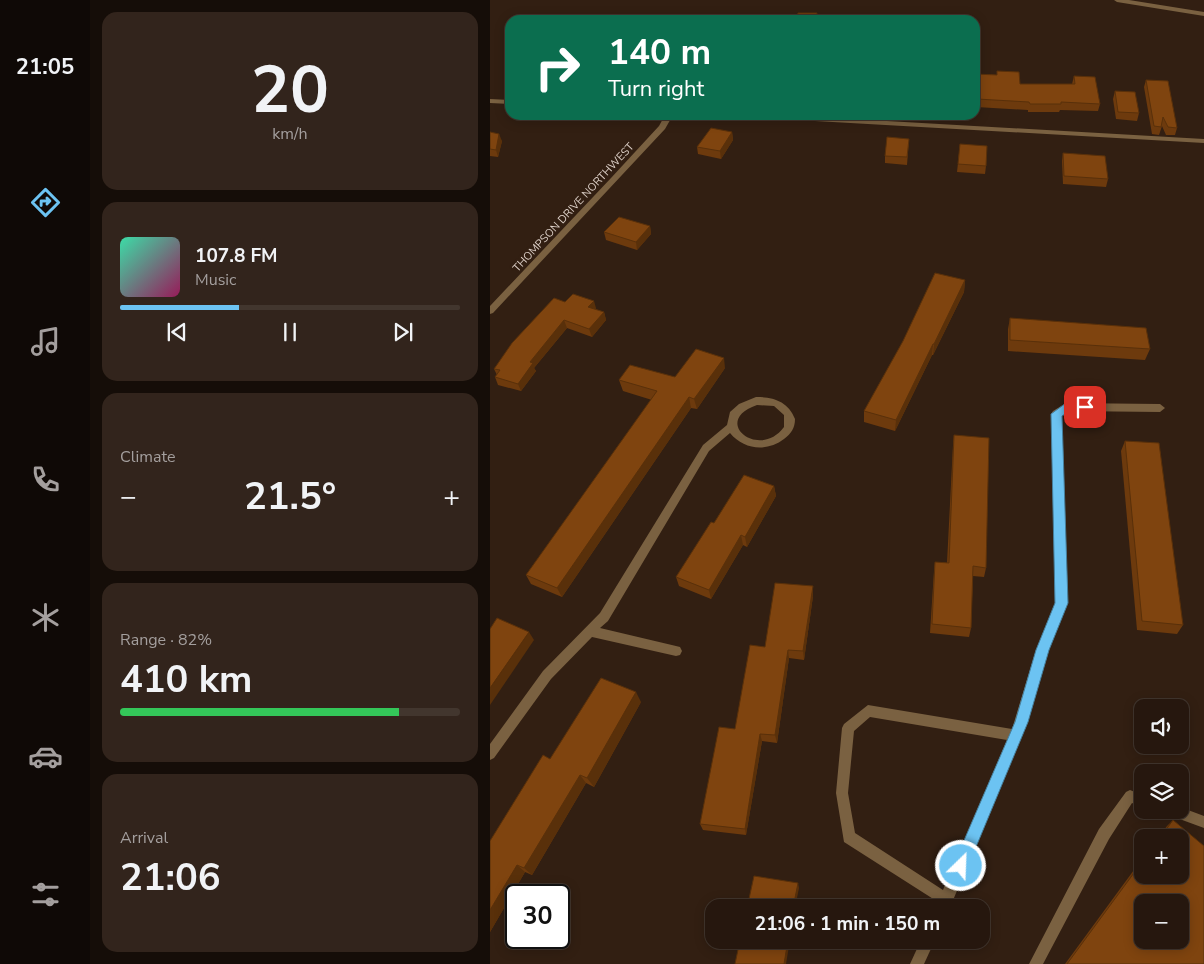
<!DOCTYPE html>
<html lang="en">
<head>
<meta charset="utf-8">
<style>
  :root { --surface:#26170e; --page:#32241c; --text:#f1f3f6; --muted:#a49f9e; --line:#42362e; --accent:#6cc3f2 }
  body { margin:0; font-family:"Nunito Sans",sans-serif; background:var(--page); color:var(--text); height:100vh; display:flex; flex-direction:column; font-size:19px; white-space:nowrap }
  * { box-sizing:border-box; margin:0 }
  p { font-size:16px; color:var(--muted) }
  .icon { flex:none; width:28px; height:28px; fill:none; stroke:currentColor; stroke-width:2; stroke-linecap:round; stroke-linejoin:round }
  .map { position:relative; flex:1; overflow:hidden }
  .side { display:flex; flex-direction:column; gap:12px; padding:12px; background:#150d08; width:400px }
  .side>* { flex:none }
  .banner { position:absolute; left:15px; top:15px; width:475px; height:105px; border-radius:15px; box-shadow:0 2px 12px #0003,0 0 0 1px var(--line); background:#0b6e4f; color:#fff; overflow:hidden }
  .buttons { position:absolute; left:644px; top:699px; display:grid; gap:10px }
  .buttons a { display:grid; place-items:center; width:55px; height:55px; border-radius:10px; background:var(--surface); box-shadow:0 2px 12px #0003,0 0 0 1px var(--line); font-size:25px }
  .speed { position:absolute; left:15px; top:884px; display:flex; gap:10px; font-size:25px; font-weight:700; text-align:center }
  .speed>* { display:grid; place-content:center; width:65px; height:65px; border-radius:50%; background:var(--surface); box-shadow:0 2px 12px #0003,0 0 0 1px var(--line); line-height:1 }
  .speed .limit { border:2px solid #111; border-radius:8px; background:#fff; color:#111 }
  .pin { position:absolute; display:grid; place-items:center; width:42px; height:42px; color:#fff; margin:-21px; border-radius:10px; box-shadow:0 2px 8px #0006 }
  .me { position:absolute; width:55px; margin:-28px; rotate:24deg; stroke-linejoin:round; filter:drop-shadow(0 0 4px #0008) }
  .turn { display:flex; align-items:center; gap:18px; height:105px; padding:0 20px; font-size:22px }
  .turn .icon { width:65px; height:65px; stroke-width:2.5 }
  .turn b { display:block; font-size:35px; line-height:42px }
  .big { font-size:38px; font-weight:700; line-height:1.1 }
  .side .widget { flex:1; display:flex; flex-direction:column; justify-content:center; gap:8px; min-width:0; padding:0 18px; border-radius:15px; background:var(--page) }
  .side .dial { align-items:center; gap:0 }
  .dial b { font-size:65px; line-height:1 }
  .song { display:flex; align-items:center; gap:15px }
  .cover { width:60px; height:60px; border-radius:8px; background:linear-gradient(135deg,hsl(160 70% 55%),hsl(330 70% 35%)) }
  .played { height:5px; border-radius:2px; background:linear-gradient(90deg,var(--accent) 35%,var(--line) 35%) }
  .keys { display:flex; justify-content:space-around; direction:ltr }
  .heat { display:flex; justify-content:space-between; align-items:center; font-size:28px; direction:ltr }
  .charge { height:8px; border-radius:4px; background:linear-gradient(90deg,#34c759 82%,var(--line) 0) }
  .trip { position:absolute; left:215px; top:899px; width:285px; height:50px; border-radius:15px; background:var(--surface); box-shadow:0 2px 12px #0003,0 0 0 1px var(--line); font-weight:700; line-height:50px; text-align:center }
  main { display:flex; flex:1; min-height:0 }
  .tab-bar { display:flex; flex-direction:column; width:90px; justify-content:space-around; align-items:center; background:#0f0906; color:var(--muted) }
  .tab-bar .icon { width:35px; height:35px }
  .tab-bar .selected { color:var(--accent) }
  .tab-bar b { font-size:22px; color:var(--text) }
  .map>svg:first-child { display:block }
</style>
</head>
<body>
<main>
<nav class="tab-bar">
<b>21:05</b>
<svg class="icon selected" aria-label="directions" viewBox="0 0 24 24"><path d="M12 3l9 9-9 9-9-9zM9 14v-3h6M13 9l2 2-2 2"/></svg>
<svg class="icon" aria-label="music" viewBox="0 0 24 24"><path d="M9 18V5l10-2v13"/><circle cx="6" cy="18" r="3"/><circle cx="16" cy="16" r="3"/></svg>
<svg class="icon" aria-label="phone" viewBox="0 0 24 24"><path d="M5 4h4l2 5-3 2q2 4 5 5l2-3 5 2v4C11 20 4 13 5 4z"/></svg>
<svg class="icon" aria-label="climate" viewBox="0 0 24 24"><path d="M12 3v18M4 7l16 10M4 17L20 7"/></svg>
<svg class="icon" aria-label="car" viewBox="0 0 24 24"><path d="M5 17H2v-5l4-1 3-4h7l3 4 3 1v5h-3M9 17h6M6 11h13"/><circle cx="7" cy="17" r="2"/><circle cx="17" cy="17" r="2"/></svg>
<svg class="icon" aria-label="filters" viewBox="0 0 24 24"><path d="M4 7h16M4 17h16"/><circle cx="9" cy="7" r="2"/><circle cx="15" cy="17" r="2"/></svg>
</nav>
<section class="side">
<div class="widget dial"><b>20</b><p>km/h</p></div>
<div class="widget">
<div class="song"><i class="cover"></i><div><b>107.8 FM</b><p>Music</p></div></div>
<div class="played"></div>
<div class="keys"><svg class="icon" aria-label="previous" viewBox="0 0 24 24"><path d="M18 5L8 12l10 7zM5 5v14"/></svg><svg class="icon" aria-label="pause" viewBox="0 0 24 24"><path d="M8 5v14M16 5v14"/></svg><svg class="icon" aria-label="next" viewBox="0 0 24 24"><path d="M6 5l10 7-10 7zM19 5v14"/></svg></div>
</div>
<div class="widget"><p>Climate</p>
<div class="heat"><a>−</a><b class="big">21.5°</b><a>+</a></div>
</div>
<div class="widget"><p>Range · 82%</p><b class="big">410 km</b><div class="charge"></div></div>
<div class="widget"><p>Arrival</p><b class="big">21:06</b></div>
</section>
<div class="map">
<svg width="714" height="964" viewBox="0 0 714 964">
  <rect width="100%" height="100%" fill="#321f12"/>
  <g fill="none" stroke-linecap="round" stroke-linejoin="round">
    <g fill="#7a6141" fill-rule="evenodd">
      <path d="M640,790L652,795V807L642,803L619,839L553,964H539L609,829L636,792Z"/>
      <path d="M690,807L714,816V828L676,814L674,810H690Z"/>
    </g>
    <g fill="#7a6141" fill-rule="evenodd">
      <path d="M624,0H639L714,12V16L627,2Z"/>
      <path d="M0,99L20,100V104L0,103Z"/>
      <path d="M175,115H183L175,129L3,313L0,314V306L121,178L169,126Z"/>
      <path d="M250,115H292L714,139V143L254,117Z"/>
      <path d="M266,397C283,397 298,401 305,419C305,428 301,434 294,439C277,452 254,450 240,433L219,451L118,621L110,628L186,646L190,647L192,651L190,655L186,656L102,637L61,679L4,758L0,760V744L53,671L110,613L213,445L237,425L240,412L249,404ZM267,405L284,406L294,415V427C269,461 220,421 267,405Z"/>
      <path d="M576,403L670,404L675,408L670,412L578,411L571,416L576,603L558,650L532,736L461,905L459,908H446L448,902L354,842L346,793L352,728L354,724L378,705L522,729L546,650L566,603L561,414L563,411ZM380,717L517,740L453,890L365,833L358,793L364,731Z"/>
      <path d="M431,940H445L434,964H420Z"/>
    </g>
  </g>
  <g fill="#6d3a0d" fill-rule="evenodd">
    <path d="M507,71L530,84H582L584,76L610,104L608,111L570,110L569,112H538V110L486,107V104H485V74L507,75Z"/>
    <path d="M656,80L687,128L685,135H676L672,126L669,135L662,134L654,87Z"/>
    <path d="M625,91L649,113L647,121L626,119L623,99Z"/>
    <path d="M0,132L12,141L8,157L0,156Z"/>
    <path d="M242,132L243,140L231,159L208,154L207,147Z"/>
    <path d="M419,139L417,165L395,163V156Z"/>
    <path d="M470,144L496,166L495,174L467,172Z"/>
    <path d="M573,153L618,179L616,187L573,184L572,161Z"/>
    <path d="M160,226L161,234L147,250L116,240L114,232Z"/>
    <path d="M475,280L474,292L443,355H442L405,431L374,422V411Z"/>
    <path d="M75,302L106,308L105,309L114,312L116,320L102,337L77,328L44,368L46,371L31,391L8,385L5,377L7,375L4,369Z"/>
    <path d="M520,318L660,349L655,360L518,351V329Z"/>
    <path d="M235,368L207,409L201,408L72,597L41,584L36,575L162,400L133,391L129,380L185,377Z"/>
    <path d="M464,435L496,568L494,577L483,576L481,628L479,637L440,633L444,571L445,562L457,563L463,445Z"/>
    <path d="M635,441L693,625L687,634L647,630L631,451Z"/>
    <path d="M284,486L286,496L257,547L253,545L221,599L189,586L186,577L224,523Z"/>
    <path d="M323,596L314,660L299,658L287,743L272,741L256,835L213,830L210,824L275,647Z"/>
    <path d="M151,702L104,787L96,783L42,875L35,872L0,932V841L60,759Z"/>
    <path d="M683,820L714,846V964H575L652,859V875H690V838H668L677,826ZM652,902H690V940H652Z"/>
  </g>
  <g fill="#59300a">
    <path d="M242,132L243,140L231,159L230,151Z"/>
    <path d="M9,134L12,141L8,157L6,150Z"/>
    <path d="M160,226L161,234L147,250L146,242Z"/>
    <path d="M475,280L474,292L443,355L444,344Z"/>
    <path d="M104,301L106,308L101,315L98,307Z"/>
    <path d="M114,312L116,320L102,337L99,329Z"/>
    <path d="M74,320L77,328L44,368L46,371L31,391L28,384L40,362Z"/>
    <path d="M443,344L442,355L405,431L406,420Z"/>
    <path d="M234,358L235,368L207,409L204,399Z"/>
    <path d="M199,397L201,408L72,597L67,588Z"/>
    <path d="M284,486L286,496L257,547L255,537Z"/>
    <path d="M251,535L253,545L221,599L219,590Z"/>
    <path d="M323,586V596L314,660L313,651Z"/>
    <path d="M39,632L44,640L0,705V688Z"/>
    <path d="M298,650L299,658L287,743L285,735Z"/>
    <path d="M146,692L151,702L104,787L97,778Z"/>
    <path d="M270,734L272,741L256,835L255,829Z"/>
    <path d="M90,775L96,783L42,875L34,868Z"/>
    <path d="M27,865L35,872L0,932V910Z"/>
    <path d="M308,883L309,888L305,908H303Z"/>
    <path d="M298,940H300L296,964H294Z"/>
  </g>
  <g fill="#7f440f" stroke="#59300a" fill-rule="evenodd">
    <path d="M308,13H327L326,20H306Z"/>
    <path d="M507,71L529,72L530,84H585L584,76L605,77L610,104L571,102V104H540L539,102L487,99V96H485V74L507,75Z"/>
    <path d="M656,80L678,81L687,128L678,127L673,117L671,127L664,126Z"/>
    <path d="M625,91L645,92L649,113L628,112Z"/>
    <path d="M221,128L242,132L230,151L207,147Z"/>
    <path d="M0,132L9,134L6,150L0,149Z"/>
    <path d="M397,137L419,139L417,157L395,156Z"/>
    <path d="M470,144L497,146L496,166L468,164Z"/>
    <path d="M573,153L615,156L618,179L574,176Z"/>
    <path d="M129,217L160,226L146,242L114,232Z"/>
    <path d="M445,273L475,280L444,344H443L406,420L374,411L413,341Z"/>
    <path d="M83,294L104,301L98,307L114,312L99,329L74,320L40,362L43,363L28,384L5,377L10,370L4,369L22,343L64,298L75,302Z"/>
    <path d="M520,318L656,328L660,349L520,340Z"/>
    <path d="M206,349L234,358L204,399L199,397L67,588L36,575L167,391L129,380L140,365L185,377Z"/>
    <path d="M464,435L499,438L496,568L483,566L481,628L442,624L445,562L459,563Z"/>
    <path d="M635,441L669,443L693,625L652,621Z"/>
    <path d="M254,475L284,486L255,537L251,535L219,590L186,577L221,522L224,523Z"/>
    <path d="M285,583L323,586L313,651L298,650L285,735L270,734L255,829L210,824L229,727L245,729L260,645L275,647Z"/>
    <path d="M7,618L39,632L0,688V629Z"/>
    <path d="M111,678L146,692L97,778L90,775L34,868L27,865L0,910V841L53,755L60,759Z"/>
    <path d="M683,820L714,846V964H577L652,862V875H690V838H670ZM652,902H690V940H652Z"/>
    <path d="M264,876L308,883L303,908H257Z"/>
    <path d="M250,940H298L294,964H245Z"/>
  </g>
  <path fill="#6cc3f2" stroke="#467f9d" d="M576,403H595L600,407C593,415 584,407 572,416L578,603L559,650L538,722L476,871L471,873L465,871L463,866L525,722L546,650L565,603L561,414Z"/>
  <g text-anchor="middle" stroke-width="5" stroke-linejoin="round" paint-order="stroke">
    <g font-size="11" fill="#ddd0c8" stroke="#321f12">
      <text transform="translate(83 207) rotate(-47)" y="4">THOMPSON DRIVE NORTHWEST</text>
    </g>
  </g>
</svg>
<div class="buttons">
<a><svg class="icon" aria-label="sound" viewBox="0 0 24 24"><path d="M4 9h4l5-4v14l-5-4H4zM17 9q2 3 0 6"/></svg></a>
<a><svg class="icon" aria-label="layers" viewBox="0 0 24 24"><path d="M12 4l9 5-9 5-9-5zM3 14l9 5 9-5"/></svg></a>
<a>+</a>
<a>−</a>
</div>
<div class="speed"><div class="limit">30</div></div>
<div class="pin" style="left:595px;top:407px;background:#d93025"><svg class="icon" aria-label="arrive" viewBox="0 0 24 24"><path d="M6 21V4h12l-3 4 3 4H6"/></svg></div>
<svg class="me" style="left:471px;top:866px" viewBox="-20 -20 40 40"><circle r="17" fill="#6cc3f2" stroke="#fff" stroke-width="3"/><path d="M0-11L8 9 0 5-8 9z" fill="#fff"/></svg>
<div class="trip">21:06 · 1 min · 150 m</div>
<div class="banner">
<div class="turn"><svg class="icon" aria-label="right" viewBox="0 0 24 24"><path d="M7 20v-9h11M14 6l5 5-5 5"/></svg><div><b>140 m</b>Turn right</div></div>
</div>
</div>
</main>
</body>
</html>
